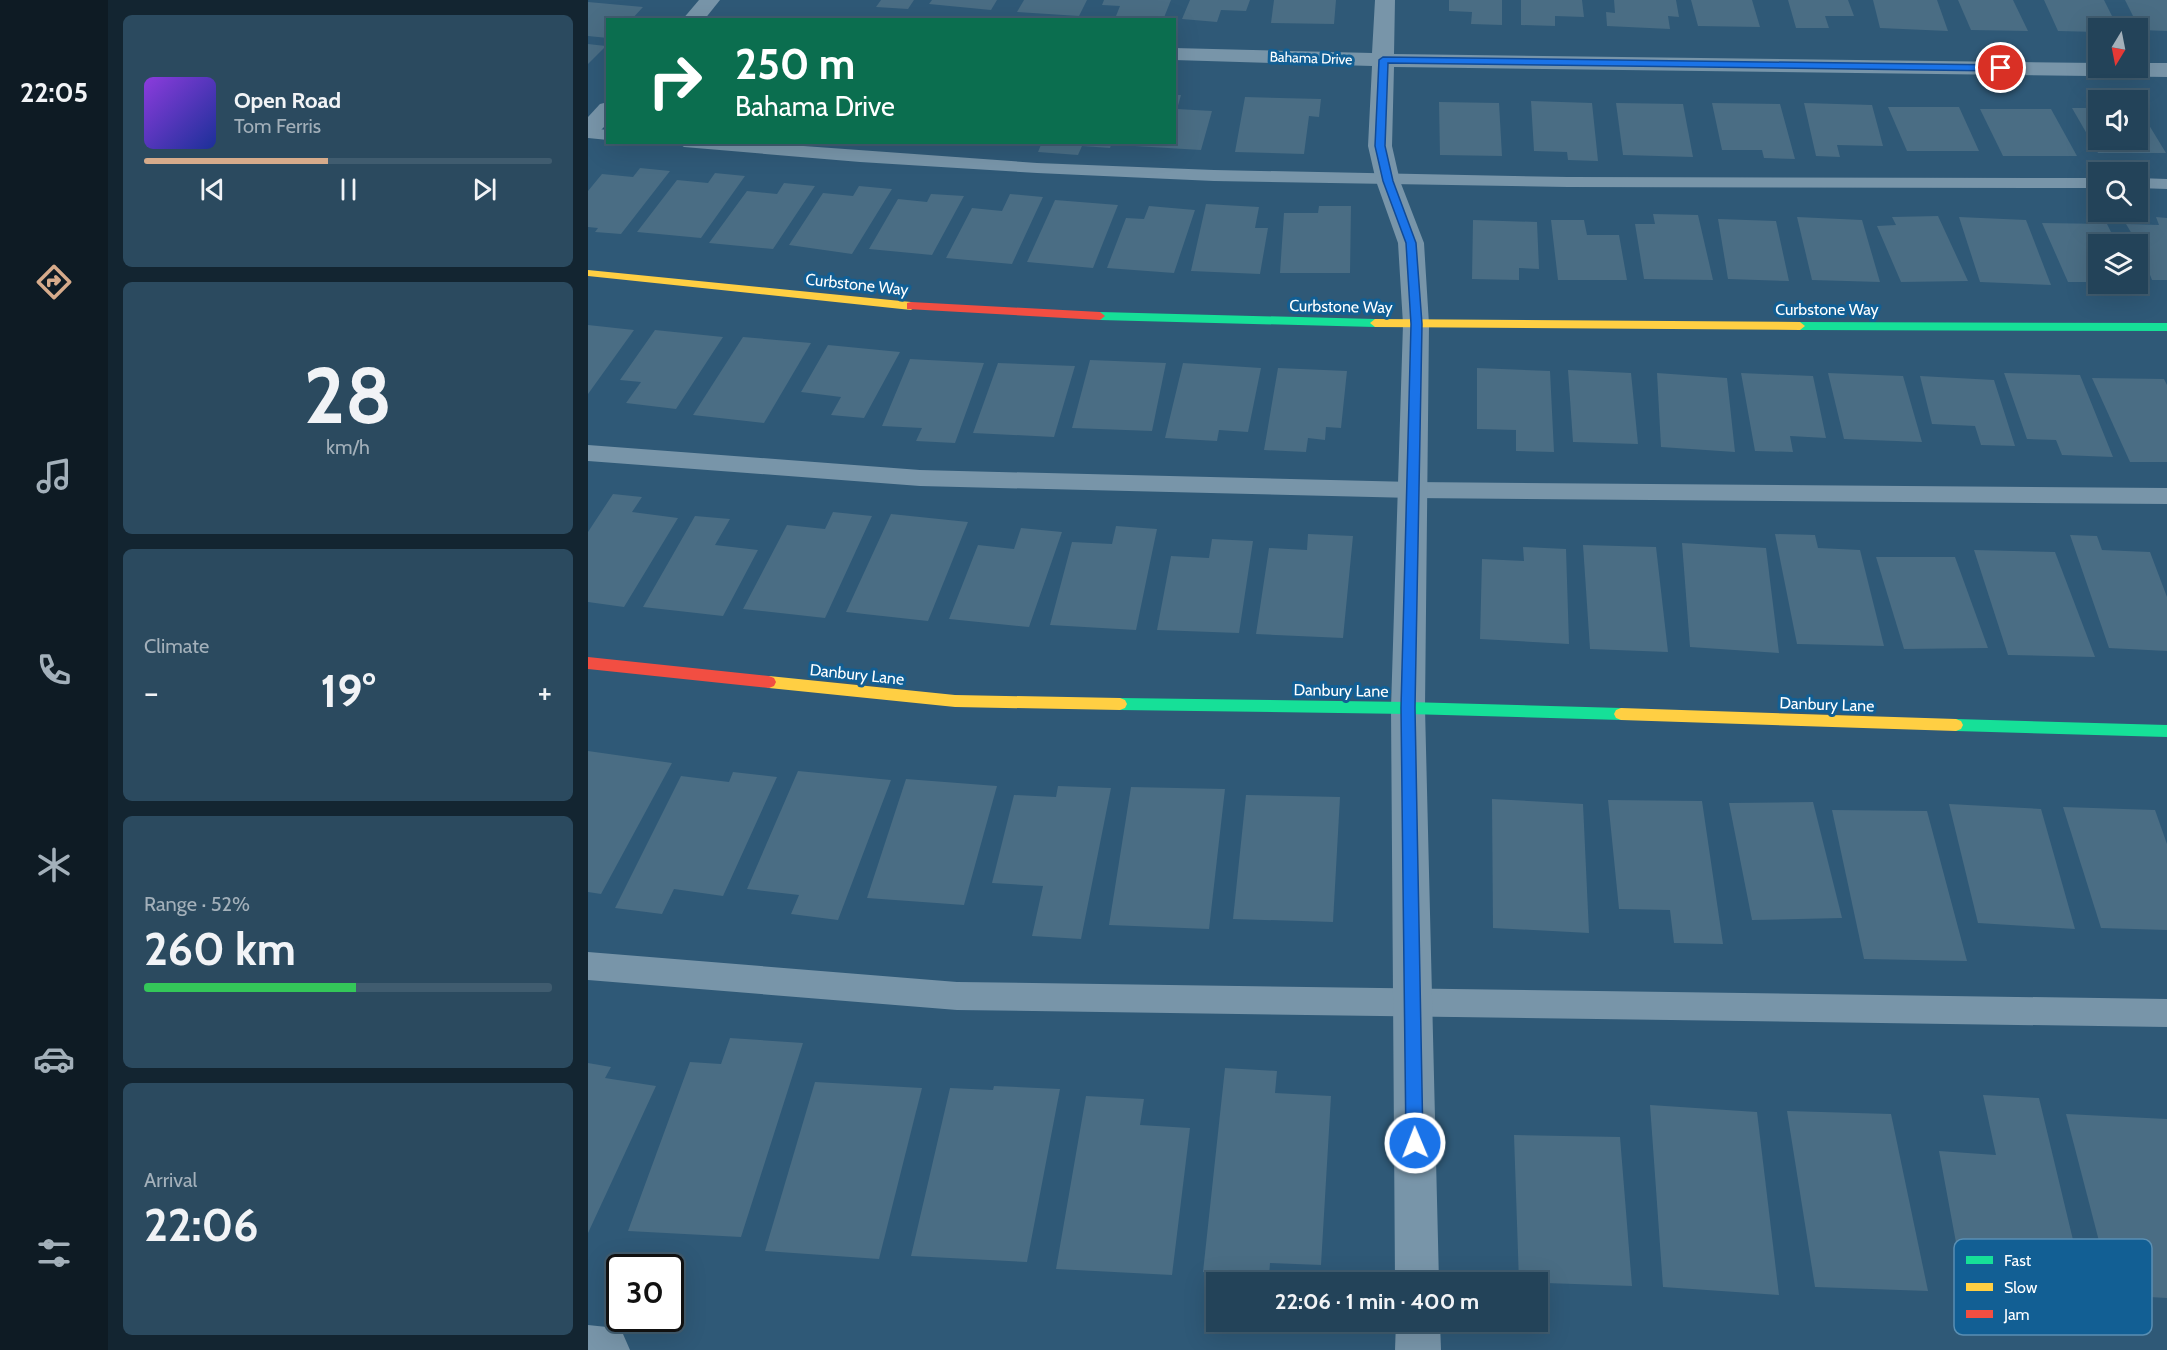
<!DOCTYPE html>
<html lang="en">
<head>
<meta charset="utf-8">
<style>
  :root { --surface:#234359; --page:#2b4a5f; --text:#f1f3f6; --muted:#a3b0ba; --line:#405c6f; --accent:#d6ab8b }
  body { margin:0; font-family:Cabin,sans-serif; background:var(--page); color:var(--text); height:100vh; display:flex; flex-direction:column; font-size:22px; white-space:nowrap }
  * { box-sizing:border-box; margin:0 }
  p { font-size:20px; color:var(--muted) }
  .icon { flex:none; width:33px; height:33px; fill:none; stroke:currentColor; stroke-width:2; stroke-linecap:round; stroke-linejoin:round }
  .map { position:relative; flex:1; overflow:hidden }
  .details { display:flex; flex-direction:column; gap:15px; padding:15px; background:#132531; width:480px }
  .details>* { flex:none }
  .banner { position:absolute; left:18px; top:18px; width:570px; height:126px; border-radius:0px; box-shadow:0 6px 24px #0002,0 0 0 2px var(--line); background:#0b6e4f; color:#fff; overflow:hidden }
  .needle { width:39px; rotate:190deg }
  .fabs { position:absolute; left:1500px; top:18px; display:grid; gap:12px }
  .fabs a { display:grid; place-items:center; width:60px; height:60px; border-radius:0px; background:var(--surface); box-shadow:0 6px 24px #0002,0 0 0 2px var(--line); font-size:30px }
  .speed { position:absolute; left:18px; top:1254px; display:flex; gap:12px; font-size:30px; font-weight:700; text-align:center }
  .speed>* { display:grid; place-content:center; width:78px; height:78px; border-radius:50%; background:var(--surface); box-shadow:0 6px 24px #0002,0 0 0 2px var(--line); line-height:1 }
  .speed .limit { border:3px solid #111; border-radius:9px; background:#fff; color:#111 }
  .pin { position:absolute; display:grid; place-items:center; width:51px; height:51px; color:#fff; margin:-26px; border:3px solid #fff; border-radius:50%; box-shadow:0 2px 6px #0007 }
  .me { position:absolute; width:66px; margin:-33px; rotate:359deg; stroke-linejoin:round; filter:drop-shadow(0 0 4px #0008) }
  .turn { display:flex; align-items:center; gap:21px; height:126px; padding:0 30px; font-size:27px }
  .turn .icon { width:78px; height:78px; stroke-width:2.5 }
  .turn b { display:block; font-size:42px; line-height:51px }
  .big { font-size:45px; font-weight:700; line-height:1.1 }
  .details .widget { flex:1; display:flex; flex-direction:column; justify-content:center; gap:9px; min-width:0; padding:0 21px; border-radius:9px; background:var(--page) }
  .details .dial { align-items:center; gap:0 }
  .dial b { font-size:78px; line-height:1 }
  .song { display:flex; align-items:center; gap:18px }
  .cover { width:72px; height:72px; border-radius:9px; background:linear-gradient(135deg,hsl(270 70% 55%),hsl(230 70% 35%)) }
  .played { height:6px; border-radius:3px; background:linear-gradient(90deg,var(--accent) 45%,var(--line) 45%) }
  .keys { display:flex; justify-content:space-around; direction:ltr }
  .heat { display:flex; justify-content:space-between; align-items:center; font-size:33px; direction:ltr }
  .charge { height:9px; border-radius:4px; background:linear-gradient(90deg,#34c759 52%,var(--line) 0) }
  .trip { position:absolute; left:618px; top:1272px; width:342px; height:60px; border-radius:0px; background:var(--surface); box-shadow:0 6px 24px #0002,0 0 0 2px var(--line); font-weight:700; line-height:60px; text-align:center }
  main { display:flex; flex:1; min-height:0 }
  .menu { display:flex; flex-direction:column; width:108px; justify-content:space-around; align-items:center; background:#0e1b24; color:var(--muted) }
  .menu .icon { width:42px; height:42px }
  .menu .on { color:var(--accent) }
  .menu b { font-size:27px; color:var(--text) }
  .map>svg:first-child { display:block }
</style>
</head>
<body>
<main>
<nav class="menu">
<b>22:05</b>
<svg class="icon on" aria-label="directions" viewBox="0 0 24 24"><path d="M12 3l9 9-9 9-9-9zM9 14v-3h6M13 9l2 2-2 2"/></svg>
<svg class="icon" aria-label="music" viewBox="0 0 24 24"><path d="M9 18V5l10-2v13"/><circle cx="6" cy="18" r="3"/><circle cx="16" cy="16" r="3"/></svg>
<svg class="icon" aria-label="phone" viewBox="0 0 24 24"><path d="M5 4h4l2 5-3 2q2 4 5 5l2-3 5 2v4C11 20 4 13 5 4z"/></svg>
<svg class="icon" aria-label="climate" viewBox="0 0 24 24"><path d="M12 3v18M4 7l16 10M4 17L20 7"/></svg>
<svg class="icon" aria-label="car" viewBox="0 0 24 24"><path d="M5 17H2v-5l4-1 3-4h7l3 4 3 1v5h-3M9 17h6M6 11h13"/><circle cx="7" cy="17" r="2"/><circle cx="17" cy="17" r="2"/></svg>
<svg class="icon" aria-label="filters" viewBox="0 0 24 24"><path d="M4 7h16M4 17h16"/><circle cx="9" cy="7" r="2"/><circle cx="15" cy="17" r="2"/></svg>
</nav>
<section class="details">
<div class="widget">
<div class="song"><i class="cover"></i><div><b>Open Road</b><p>Tom Ferris</p></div></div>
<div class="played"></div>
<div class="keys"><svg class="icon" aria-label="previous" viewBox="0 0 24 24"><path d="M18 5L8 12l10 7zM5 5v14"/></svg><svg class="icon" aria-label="pause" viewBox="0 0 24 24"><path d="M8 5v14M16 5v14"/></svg><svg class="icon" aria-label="next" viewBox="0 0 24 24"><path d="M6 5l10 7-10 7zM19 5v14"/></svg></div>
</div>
<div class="widget dial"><b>28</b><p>km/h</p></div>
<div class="widget"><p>Climate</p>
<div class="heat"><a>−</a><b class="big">19°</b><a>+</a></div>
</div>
<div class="widget"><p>Range · 52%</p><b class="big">260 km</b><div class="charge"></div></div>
<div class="widget"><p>Arrival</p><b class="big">22:06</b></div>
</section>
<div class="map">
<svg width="1579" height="1350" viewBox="0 0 1579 1350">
  <rect width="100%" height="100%" fill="#2f5977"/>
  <g fill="#4a6d84">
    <path d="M293,0H326L320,9L288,7Z"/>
    <path d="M344,0H409L403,10L341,4Z"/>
    <path d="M436,0H499L491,16L429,12Z"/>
    <path d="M516,0H583L575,20L528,16L532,6L514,5Z"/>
    <path d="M602,0H662L658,11L633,10L629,22L594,19Z"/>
    <path d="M686,0H748L746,24L683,23Z"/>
    <path d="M861,0H914V25L883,24L884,12L861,11Z"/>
    <path d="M933,0H994L996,17L967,16V26L933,25Z"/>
    <path d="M1026,0H1088L1091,17L1080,16L1082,29L1019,26L1018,12L1027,13Z"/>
    <path d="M1103,0H1164L1172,27L1110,26Z"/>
    <path d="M1200,0H1260L1266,16H1237L1241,28H1208Z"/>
    <path d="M1285,0H1349L1360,31L1292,28Z"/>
    <path d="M1370,0H1425L1440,31L1383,30Z"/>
    <path d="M1456,0H1516L1528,24H1510L1513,28H1510V32L1470,31Z"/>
    <path d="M1537,0H1579V31L1552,30Z"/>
    <path d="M0,2L55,7L43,20H20V38L0,36Z"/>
    <path d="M0,44L18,46L0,64Z"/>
    <path d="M586,95H593L589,109L624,111L613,150L546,146L547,142H586Z"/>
    <path d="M657,97L733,99L731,117L721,116L716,154L647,152Z"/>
    <path d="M943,101L1004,103L1010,161L980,160L979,152L946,151Z"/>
    <path d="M851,102L911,103L914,156L852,155Z"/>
    <path d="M1028,103L1095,104L1105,157L1035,155Z"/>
    <path d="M1124,103L1192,104L1207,159L1176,158L1174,150H1134Z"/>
    <path d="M1216,103L1284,105L1295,146L1249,145L1252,157L1228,156Z"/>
    <path d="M1300,107H1371L1391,151H1319Z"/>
    <path d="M1550,107L1578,153H1510L1484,108H1510V140H1550Z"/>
    <path d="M1392,109H1463L1489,156H1415Z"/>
    <path d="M454,142H524L522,148L494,146L490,155L450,152Z"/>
    <path d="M52,168L82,171L33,234L7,232L10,228L0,227V191L14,174L45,177Z"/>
    <path d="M127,173L157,176L113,238L49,232L89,180L120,183Z"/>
    <path d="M196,183L227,186L185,249L121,243L159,191L189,194Z"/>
    <path d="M271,186L304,189L264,254L201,245L235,193L265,196Z"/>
    <path d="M343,194L376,196L344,255L281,249L310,199L339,202Z"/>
    <path d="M422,194L455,197L424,264L358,258L384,208L414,211Z"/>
    <path d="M467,200L530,205L505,268L439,262Z"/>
    <path d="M618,204L671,207L667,228H680L672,274L603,271Z"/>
    <path d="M561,206L607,210L586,273L519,268L538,218L556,219Z"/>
    <path d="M731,206H763L762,273H692L696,213H730Z"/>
    <path d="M1065,214L1110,215L1125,280L1056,279L1047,224H1067Z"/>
    <path d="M1350,216L1380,281L1313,282L1289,226L1308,225L1304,217Z"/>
    <path d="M1209,217L1274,220L1292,282L1224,280Z"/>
    <path d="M1371,217L1438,220L1463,285L1392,282Z"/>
    <path d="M1568,217L1579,218V280H1564L1550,244L1538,224L1571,225Z"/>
    <path d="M1130,219L1188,221L1201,281L1140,279Z"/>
    <path d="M885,220L949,222L951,269L931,268V280L884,279Z"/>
    <path d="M963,220H996L999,235H1031L1039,280H970Z"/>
    <path d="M1454,223L1519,224L1529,244H1510V282H1480Z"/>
    <path d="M0,325L46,330L0,394Z"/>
    <path d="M67,330L135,337L88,409L38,403L53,382L32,380Z"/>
    <path d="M155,337L223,343L176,423L105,415Z"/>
    <path d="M240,345L312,352L276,418L243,415L253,397L213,392Z"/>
    <path d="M322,359L396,363L367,443L328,441L334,428L294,426Z"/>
    <path d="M502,360L578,363L564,431L484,428Z"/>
    <path d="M410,363L487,366L466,437L385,433Z"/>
    <path d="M595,363L673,368L660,432L631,430L629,441L577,438Z"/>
    <path d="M690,368L759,371L753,428L738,427L737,440L720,438L718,452L676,450Z"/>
    <path d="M889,368L962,371L966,452L928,451V430L889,429Z"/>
    <path d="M980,370L1043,373L1050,444L985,442Z"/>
    <path d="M1069,373L1139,378L1147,452L1073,447Z"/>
    <path d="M1153,373L1225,376L1238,438L1202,436L1205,452L1167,451Z"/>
    <path d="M1240,373L1315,376L1334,442L1256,439Z"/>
    <path d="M1416,373L1492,375L1525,457L1474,455L1468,440L1439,439Z"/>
    <path d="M1332,376L1406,380L1427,446L1393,445L1387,426L1344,424Z"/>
    <path d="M1504,378L1576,379L1579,385V462H1542Z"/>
    <path d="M25,494L54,497L44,512L90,518L36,607L0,602V532Z"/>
    <path d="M245,512L284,516L237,618L155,609L199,525L237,529Z"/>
    <path d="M303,514L380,522L340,621L258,612Z"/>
    <path d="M107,516L142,519L127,545L170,550L135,616L55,607Z"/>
    <path d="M528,526L569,529L548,630L462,625L484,542L524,544Z"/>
    <path d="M433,528L474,532L441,627L361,619L390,545L426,549Z"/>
    <path d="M720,534L765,536L755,638L668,634L681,548L719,550Z"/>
    <path d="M1187,534L1227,535L1230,548L1272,550L1296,646L1209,644Z"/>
    <path d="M1482,535L1509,536L1514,550L1562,552L1579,597V651L1521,648Z"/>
    <path d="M624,539L665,541L651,633L569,630L583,556L621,558Z"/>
    <path d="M1094,543L1178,548L1191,653L1102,647Z"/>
    <path d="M995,545L1068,547L1080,652L1002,649Z"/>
    <path d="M935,547L978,549L981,644L892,639L894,559L936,561Z"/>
    <path d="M1386,550L1467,552L1507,657L1420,655Z"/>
    <path d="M1288,557H1367L1400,648L1316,649Z"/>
    <path d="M0,751L84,763L13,894L0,892Z"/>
    <path d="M210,771L303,780L250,920L203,914L211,895L159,889Z"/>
    <path d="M145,772L189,777L135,896L86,889L74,914L27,908L93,776L141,782Z"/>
    <path d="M318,779L409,786L376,905L279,898Z"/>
    <path d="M470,786L523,788L493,939L444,936L455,886L404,883L426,795L468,797Z"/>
    <path d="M543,787L637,789L621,929L521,925Z"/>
    <path d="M658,795L752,797L745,922L645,919Z"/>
    <path d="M904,799L995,804L1001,933L905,928Z"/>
    <path d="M1020,800L1114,801L1135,944L1086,943L1082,910L1031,909Z"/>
    <path d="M1225,802L1254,918L1164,920L1141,803Z"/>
    <path d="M1361,804L1453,809L1487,929L1390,923Z"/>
    <path d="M1475,807L1567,810L1579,844V930L1513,928Z"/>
    <path d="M1244,810L1339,811L1379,961L1276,959Z"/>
    <path d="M142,1038L215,1043L153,1237L40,1231L102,1062L133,1064Z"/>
    <path d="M0,1063L23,1067L17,1078L68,1086L0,1233Z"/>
    <path d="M637,1068L689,1071L687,1093L743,1096L733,1265L682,1263L681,1276L615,1272Z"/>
    <path d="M227,1082L334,1088L291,1259L177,1251Z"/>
    <path d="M406,1086L472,1089L439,1262L323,1256L362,1088L405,1090Z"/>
    <path d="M1395,1095L1451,1098L1497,1290L1375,1280L1351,1151L1408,1155Z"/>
    <path d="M498,1096L556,1099L552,1125L602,1128L584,1275L468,1269Z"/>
    <path d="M1062,1105L1169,1112L1191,1295L1075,1287Z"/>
    <path d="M1199,1111L1303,1114L1340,1291L1227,1287Z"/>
    <path d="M1478,1114L1579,1119V1298L1525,1295Z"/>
    <path d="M926,1135L1032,1137L1044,1286L931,1282Z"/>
  </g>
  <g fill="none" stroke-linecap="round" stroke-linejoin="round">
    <g fill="#7895a9" fill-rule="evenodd">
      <path d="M0,128L20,130V140L0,138Z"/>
      <path d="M88,142H161L449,163L626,170L980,177L1510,178V188L980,187L626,181L449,173L272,162L96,147Z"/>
      <path d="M1550,178L1579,179V189L1550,188Z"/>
      <path d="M0,445L332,470L825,482L1579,488V504L825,498L332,486L0,461Z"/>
      <path d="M0,952L369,982L1579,999V1027L369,1010L0,980Z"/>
    </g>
    <g fill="#7895a9" fill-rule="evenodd">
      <path d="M111,0H132L116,20H94Z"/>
      <path d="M787,0H807L806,54L1510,63V68H1550V63H1579V77L806,67L804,146L812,181L836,243L841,324L837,708L851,1282H807L803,708L815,324L810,243L788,181L780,146L784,66L586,60V48L784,53Z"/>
      <path d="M20,102V123L8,135L0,137V117L12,104Z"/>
      <path d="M808,1322H852L853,1350H807Z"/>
      <path d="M0,1325L19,1327L35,1334L42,1350H0Z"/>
    </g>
    <g fill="#16e098" fill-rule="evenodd">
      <path d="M512,312L787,319L792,323L787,327L512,320L507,316Z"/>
      <path d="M1212,322L1579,323V331L1212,330L1207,326Z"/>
      <path d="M532,698L820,702L1033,708L1038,710L1040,714L1038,718L1033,720L820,714L532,710L527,708L525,704L527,700Z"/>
      <path d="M1368,719L1579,725V737L1368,731L1363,729L1361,725L1363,721Z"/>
    </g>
    <g fill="#ffcf43" fill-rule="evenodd">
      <path d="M0,270L323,302L328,306L323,310L0,276Z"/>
      <path d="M787,319L1212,322L1217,326L1212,330L787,327L782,323Z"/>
      <path d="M181,676L367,695L532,698L537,700L539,704L537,708L532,710L367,707L181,688L176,686L174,682L176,678Z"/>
      <path d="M1033,708L1368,719L1373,721L1375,725L1373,729L1368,731L1033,720L1028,718L1026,714L1028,710Z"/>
    </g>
    <g fill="#f24e42" fill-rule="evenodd">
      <path d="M323,302L512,312L517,316L512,320L319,309V303Z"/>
      <path d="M0,657L181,676L186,678L188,682L186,686L181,688L0,669Z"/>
    </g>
  </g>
  <path fill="#1a73e8" stroke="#114b97" stroke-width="1.5" d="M795,57L1413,65L1417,68L1413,71L800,63L797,146L805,181L828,243L834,324L827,708L835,1143L833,1149L827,1151L821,1149L818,1143L813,708L823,324L818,243L795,181L787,146L791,60Z"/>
  <g text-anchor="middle" stroke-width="6" stroke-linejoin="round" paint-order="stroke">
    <g font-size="14" fill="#fff" stroke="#125f94">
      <text transform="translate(723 58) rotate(2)" y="5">Bahama Drive</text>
    </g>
    <g font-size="16" fill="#fff" stroke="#125f94">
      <text transform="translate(269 284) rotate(6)" y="6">Curbstone Way</text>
      <text transform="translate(753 306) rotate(1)" y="6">Curbstone Way</text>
      <text x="1239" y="315">Curbstone Way</text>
      <text transform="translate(269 674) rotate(6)" y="6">Danbury Lane</text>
      <text transform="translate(753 690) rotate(1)" y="6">Danbury Lane</text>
      <text transform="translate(1239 704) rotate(2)" y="6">Danbury Lane</text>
    </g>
  </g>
  <rect x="1366" y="1239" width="198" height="96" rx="9" fill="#125f94" stroke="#598fb4" stroke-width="1.5"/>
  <rect x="1378" y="1256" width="27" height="8" fill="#16e098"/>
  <rect x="1378" y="1283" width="27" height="8" fill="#ffcf43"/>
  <rect x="1378" y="1310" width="27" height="8" fill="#f24e42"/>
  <g font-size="16" fill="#fff">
    <text x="1416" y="1266">Fast</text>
    <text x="1416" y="1293">Slow</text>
    <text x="1416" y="1320">Jam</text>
  </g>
</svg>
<div class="fabs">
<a><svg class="needle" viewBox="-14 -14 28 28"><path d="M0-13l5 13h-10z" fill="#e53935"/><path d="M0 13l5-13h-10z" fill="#a3b0ba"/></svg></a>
<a><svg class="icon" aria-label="sound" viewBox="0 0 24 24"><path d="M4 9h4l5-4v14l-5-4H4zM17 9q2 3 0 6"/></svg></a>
<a><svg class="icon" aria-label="search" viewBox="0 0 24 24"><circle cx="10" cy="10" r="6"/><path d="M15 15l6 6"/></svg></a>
<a><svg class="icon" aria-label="layers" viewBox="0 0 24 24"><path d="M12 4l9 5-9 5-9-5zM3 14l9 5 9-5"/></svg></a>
</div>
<div class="speed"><div class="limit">30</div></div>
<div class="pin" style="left:1413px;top:68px;background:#d93025"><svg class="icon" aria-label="arrive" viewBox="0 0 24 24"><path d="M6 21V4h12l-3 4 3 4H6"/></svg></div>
<svg class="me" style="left:827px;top:1143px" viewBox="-20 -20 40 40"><circle r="17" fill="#1a73e8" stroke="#fff" stroke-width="3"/><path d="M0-11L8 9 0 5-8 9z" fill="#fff"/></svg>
<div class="trip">22:06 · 1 min · 400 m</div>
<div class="banner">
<div class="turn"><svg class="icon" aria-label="right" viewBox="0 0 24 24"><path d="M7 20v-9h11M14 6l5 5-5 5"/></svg><div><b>250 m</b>Bahama Drive</div></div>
</div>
</div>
</main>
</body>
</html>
